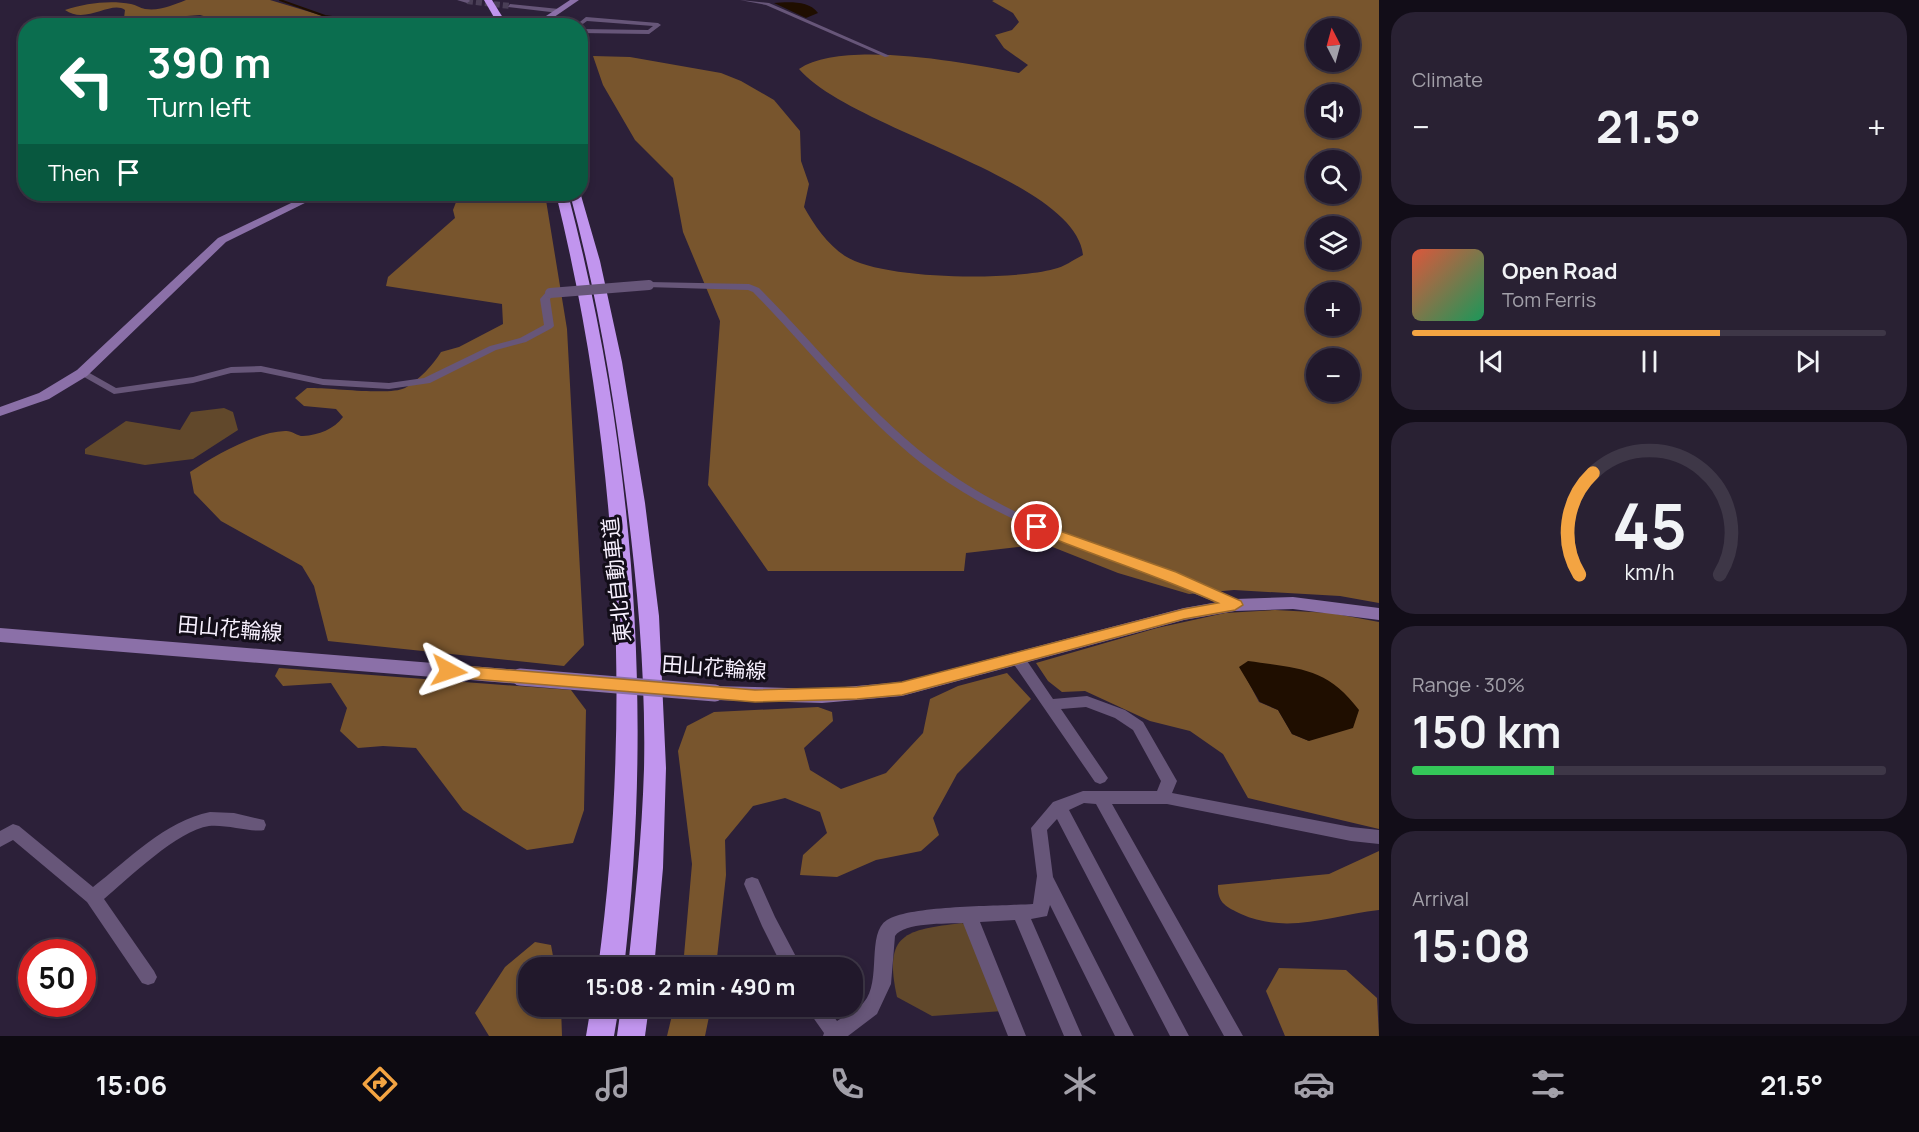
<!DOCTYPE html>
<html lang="en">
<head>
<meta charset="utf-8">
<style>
  :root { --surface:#21182b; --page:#292133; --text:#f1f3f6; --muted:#a2a0a9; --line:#3e3747; --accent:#f3a442 }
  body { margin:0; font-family:Manrope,"Noto Sans JP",sans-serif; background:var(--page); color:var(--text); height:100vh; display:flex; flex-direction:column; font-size:22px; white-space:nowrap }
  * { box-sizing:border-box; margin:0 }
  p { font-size:20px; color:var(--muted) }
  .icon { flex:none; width:33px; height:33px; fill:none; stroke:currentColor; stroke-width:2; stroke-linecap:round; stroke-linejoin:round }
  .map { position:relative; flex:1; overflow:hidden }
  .sheet { display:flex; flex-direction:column; gap:12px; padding:12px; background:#120d18; width:540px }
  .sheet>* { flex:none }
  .hud { position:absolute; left:18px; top:18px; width:570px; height:183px; border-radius:24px; box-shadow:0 3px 9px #0003,0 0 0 2px var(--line); background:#0b6e4f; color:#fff; overflow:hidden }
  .needle { width:39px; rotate:354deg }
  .fabs { position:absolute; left:1306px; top:18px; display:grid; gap:12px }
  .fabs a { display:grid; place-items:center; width:54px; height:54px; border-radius:50%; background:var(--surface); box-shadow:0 3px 9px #0003,0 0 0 2px var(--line); font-size:30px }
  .speed { position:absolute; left:18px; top:939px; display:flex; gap:12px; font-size:30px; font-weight:700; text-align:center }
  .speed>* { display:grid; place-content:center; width:78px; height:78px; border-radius:50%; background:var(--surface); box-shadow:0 3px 9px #0003,0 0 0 2px var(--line); line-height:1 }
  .speed .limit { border:9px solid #d22; background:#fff; color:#111 }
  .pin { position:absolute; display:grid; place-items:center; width:51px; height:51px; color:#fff; margin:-26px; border:3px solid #fff; border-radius:50%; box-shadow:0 2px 6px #0007 }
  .me { position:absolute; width:66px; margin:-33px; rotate:95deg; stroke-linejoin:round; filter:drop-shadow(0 0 4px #0008) }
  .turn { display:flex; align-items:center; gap:21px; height:126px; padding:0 30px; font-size:27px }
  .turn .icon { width:78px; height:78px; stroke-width:2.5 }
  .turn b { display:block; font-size:42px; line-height:51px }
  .then { display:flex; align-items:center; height:57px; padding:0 30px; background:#0003; gap:12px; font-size:22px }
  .big { font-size:45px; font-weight:700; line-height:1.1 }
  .sheet .tile { flex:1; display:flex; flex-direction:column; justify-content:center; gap:9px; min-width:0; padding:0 21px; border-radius:24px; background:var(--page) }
  .sheet .dial { align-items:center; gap:0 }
  .dial svg { height:156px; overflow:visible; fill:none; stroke:var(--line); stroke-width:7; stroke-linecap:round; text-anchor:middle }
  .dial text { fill:var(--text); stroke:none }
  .song { display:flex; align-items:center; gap:18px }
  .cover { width:72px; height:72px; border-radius:9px; background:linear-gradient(135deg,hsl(10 70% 55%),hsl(150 70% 35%)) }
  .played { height:6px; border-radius:3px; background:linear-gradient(90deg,var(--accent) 65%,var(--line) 65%) }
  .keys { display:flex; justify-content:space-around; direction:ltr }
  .heat { display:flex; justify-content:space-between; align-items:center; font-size:33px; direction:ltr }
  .charge { height:9px; border-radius:4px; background:linear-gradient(90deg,#34c759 30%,var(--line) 0) }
  .trip { position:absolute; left:518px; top:957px; width:345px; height:60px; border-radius:24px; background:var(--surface); box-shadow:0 3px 9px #0003,0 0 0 2px var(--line); font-weight:700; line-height:60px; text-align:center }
  .dock { display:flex; height:96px; justify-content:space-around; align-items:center; background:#0d0a11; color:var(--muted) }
  .dock .icon { width:42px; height:42px }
  .dock .selected { color:var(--accent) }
  .dock b { font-size:27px; color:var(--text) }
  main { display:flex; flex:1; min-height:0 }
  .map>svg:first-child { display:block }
</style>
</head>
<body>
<main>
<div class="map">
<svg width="1379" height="1036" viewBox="0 0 1379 1036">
  <rect width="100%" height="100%" fill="#2c2039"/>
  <g fill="#61482b">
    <path d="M224,408L233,412L238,430L193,459L145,465L85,454V449L126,421L180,430L191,412Z"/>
    <path d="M962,923L970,928L1003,1011L932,1016L897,997C883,933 905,930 962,923Z"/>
  </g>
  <g fill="#78552d" fill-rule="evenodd">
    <path d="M186,0H270L330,18L380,25H287L259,19L228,23L200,15L133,20L124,18L125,10C111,0 86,25 65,10C86,3 110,0 131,4C136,5 140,8 145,9C161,11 173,5 186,0Z"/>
    <path d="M994,0H1379V603L1340,596L1234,590L1189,594L1118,573L1045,544L966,553L964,571H768L708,485L720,321L683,232L673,178L635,140L603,85L593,56L630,57L721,73L741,81L774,100L800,131L801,161L809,184L804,207C814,225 827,244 845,256C882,280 1011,281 1054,269C1064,267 1073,260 1083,255C1075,178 851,130 799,69C842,39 968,63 1019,73L1028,65L1004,48L995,35L1012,30L1019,22L1013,13L992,1ZM1317,28H1350V62H1317ZM1317,94H1350V128H1317ZM1317,160H1350V194H1317ZM1317,226H1350V260H1317ZM1317,292H1350V326H1317ZM1317,358H1350V392H1317Z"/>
    <path d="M462,194H545L567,329L584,645L564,666L328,641L314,586L302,566L221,521L194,493L190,472C214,456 255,432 285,431C291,430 297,436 303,436C319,435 334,429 343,417L336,409L304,406L295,398L307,388C329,387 389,396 405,388C419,380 433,365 441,352L459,347L503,324L502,304L386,286L388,277L455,218L453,210L458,197Z"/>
    <path d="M1275,610L1331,613L1379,622V829L1248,798L1223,754L1190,731L1150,721L1085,691L1062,692L1048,681L1036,663L1157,628L1225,613ZM1240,666L1309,741L1292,734L1278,710L1259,702Z"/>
    <path d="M279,668L571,690L586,710L584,810L573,843L527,850L463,810L416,748L383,746L358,748L340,731L347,708L331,683L283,686L275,676Z"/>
    <path d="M1007,673L1031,699L957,774L933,818L939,835L921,851L876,860L837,877L800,875L803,855L827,833L820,812L785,798L753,806L725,840L726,875L716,967H683L692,864L678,751L687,726L714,712L818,707L832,712L833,721L804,748L810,770L841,789L886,773L923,733L930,699L958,686Z"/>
    <path d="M1379,851V910C1332,915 1288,935 1241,914C1226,907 1217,903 1218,885L1329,874Z"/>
    <path d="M535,942L551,945L555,967L528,968V1006L561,1007L562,1036H489L475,1013L505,967Z"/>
    <path d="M1279,968L1346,970L1377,998L1379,1036H1285L1266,991Z"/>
    <path d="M674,1007H711L705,1036H667Z"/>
  </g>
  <g fill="#1f0e00">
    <path d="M774,3C787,2 809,0 818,13L806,18Z"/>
    <path d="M1248,661C1297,668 1327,667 1359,710L1353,728L1309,741L1292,734L1278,710L1260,702L1239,667Z"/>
  </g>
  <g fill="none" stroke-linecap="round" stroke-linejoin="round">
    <path stroke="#1f0e00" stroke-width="2" d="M280,0L325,16L396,26"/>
    <path stroke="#4a3f57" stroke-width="6" stroke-dasharray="6 3" stroke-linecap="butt" d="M467,1L510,6"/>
    <g fill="#675679" fill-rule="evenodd">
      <path d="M457,0H469L470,1L467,3Z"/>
      <path d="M740,0L769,3L890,56L885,57L766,5Z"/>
      <path d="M510,4L559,9L562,11L559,13L508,7Z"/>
      <path d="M586,17L658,23L661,25L649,34L580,33V29L648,30L653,26L587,21L580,26H575Z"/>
      <path d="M649,282L749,284L759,288C819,348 872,417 941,467C1029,532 1140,558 1240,602L1242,605L1240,608C1230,611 1173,584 1159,578C1082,547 1001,522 933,472C865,422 812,352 753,292L748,290L646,287V283Z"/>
      <path d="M550,290L555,293L550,299L554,326L552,328L526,342L496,350L430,383L389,389L323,385L261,372L231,373L193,383L114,394L77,373L82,370L86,371L116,388L193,377L231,367L261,366L323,379L389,383L424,378L490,346L520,338L544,325L540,299L547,291Z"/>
      <path d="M1018,654L1023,655L1053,699L1087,696L1125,710L1143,722L1177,781L1172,793L1351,827L1379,830V844L1351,841L1167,804H1112L1243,1036H1224L1096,804L1084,803L1069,810L1189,1036H1170L1057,819L1047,830L1053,877L1134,1036H1115L1050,905L1047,916L1031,919L1082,1036H1064L1015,920L980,922L1026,1036H1008L963,923C946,924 904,922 895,936L891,984L877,1014L848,1036H823L824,1033L805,1006H826L837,1021C846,1015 857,1010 864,1002C882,982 866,933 887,920C910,905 1002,906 1033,904L1037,876L1031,828L1053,802L1083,791H1157L1161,781L1133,730L1115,718L1086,707L1061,709L1108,778L1105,782L1100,784L1095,782L1013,663L1011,659L1013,655Z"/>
      <path d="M210,812L234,813L264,820L266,825L264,830C254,833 226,824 209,826C178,830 129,878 104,899L154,971L157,977L154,983L148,985L142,983L87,902L13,840L0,847V831L13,824L19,826L93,887C128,860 165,821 210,812Z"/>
      <path d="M752,877L758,879L775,917L802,968H783L762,926L744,884L746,879Z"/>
    </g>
    <g fill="#8b70a8" fill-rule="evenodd">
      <path d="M570,0H579L541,26H531Z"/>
      <path d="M310,194H323L226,242L87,376L49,399L0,416V407L39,393L77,370L218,238Z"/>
      <path d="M1293,597L1379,608V620L1293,609L1235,611L1184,620L902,696L822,703L715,700L708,698L705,693L708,688L715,686L822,689L902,682L1184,608L1235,599Z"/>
      <path d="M0,628L520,670L527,672L530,677L527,682L520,684L0,642Z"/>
    </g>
    <g fill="#c195ee" fill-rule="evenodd">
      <path d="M484,0H492L508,26H499Z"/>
      <path d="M580,192L600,261L622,362L645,503L659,616L666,768L663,868L654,968H628C635,901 642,835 644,769C646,675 637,581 625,488C613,389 596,291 570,194Z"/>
      <path d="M556,194H568C634,445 654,710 624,968H598C633,711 618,446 556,194Z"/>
      <path d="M591,1006H619L614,1036H586Z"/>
      <path d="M621,1006H649L645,1036H617Z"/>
    </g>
    <path stroke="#675679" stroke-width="10" d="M550,293L649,285"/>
    <path stroke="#8b70a8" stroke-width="17" d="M520,677L715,693"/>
  </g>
  <path fill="#f3a442" stroke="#9e6b2b" stroke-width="1.5" d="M1037,523L1176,572L1241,601L1243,605L1235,610L1184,619L902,695L857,699L755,702L449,677L441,671L449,665L755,690L857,687L902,682L1184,609L1218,603C1157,575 1094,556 1032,530L1030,527Z"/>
  <g text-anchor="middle" stroke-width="6" stroke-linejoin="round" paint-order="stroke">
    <g font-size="21" fill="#f7f0fe" stroke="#120d18">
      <text transform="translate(617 580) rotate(-96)" y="7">東北自動車道</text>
      <text transform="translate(230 629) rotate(5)" y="7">田山花輪線</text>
      <text transform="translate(714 668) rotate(4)" y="7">田山花輪線</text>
    </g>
  </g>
</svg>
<div class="fabs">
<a><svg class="needle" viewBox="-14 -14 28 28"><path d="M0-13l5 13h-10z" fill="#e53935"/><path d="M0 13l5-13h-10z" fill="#a2a0a9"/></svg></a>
<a><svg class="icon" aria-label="sound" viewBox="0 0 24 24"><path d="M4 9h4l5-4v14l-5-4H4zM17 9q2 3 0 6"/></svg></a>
<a><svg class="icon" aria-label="search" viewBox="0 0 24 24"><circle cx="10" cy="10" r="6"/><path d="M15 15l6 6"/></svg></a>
<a><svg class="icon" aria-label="layers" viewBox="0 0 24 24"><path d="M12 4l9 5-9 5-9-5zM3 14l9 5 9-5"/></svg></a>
<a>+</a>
<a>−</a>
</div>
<div class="speed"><div class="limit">50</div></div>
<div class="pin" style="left:1037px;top:527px;background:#d93025"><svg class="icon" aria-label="arrive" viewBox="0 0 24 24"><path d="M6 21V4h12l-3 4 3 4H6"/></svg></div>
<svg class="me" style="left:449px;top:671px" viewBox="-20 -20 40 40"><path d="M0-17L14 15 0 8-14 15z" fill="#f3a442" stroke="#fff" stroke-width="4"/></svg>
<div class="trip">15:08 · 2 min · 490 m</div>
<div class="hud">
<div class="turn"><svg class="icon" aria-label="left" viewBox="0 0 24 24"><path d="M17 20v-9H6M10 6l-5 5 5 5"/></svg><div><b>390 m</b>Turn left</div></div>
<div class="then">Then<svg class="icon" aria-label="arrive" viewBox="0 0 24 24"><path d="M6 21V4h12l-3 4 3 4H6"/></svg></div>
</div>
</div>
<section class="sheet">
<div class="tile"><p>Climate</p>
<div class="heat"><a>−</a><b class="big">21.5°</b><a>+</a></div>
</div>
<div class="tile">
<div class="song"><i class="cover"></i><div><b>Open Road</b><p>Tom Ferris</p></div></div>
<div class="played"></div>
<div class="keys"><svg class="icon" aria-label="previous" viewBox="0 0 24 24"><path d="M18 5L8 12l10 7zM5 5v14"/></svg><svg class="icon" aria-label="pause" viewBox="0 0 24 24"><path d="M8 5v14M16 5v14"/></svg><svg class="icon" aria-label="next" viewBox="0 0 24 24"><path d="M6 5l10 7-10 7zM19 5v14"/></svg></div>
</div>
<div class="tile dial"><svg viewBox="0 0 100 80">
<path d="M14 69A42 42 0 1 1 86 69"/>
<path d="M14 69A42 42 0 0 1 21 17" stroke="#f3a442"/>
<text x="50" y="56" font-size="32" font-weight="700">45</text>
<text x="50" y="72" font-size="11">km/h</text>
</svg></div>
<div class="tile"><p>Range · 30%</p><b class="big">150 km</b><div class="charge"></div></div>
<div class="tile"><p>Arrival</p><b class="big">15:08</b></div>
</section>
</main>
<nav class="dock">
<b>15:06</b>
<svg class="icon selected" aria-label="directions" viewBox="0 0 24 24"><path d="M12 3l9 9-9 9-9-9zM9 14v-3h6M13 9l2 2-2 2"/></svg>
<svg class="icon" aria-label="music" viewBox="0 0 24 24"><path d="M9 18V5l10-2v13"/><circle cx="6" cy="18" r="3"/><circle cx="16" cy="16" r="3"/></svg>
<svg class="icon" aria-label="phone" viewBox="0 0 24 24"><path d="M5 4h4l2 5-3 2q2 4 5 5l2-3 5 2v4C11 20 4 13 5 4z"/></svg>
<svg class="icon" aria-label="climate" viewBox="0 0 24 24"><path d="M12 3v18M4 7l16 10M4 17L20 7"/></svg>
<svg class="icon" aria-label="car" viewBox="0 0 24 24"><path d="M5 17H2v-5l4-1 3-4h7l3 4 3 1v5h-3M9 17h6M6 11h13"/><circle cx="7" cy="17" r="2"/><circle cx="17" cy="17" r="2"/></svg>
<svg class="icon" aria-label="filters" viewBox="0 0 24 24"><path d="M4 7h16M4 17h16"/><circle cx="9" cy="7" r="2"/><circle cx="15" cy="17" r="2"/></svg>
<b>21.5°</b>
</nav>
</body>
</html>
